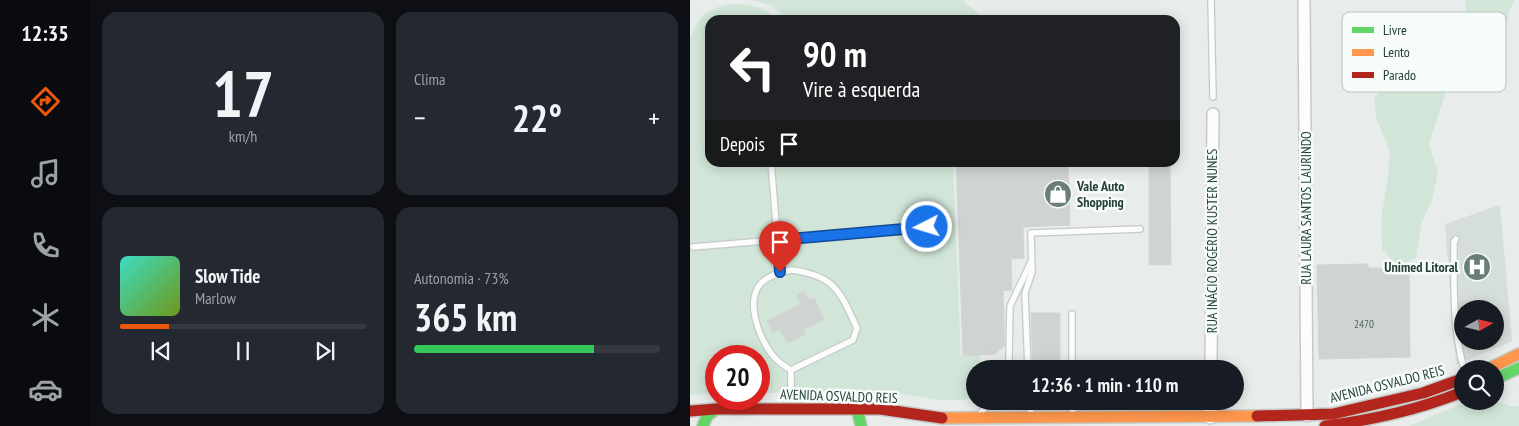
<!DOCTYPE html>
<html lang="pt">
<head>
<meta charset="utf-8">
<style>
  :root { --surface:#171b24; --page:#242831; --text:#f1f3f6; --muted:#9ea1a6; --line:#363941; --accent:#ea580c }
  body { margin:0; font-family:"PT Sans Narrow",sans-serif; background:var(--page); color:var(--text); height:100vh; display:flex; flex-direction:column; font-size:19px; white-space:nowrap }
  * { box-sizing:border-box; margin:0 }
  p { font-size:16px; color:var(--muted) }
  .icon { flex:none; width:28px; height:28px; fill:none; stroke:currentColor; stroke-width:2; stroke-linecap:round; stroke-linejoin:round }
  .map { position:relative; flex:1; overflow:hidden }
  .panel { display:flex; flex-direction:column; gap:12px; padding:12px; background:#0d0f14; width:600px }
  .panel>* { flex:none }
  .hud { position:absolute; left:15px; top:15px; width:475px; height:152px; border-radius:15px; box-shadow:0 2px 12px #0003; background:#202124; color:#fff; overflow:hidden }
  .needle { width:32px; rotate:82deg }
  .tools { position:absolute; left:764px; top:300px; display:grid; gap:10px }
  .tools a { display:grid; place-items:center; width:50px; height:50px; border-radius:50%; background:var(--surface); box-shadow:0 2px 12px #0003; font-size:25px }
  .speed { position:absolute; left:15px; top:345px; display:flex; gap:10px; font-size:25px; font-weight:700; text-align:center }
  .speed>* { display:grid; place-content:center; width:65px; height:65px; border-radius:50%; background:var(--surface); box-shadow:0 2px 12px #0003; line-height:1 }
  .speed .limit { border:8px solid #d22; background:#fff; color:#111 }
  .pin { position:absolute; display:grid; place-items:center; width:42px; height:42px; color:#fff; margin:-51px -21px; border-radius:50% 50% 50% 0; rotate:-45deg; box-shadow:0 0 5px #0007 }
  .pin .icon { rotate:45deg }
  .me { position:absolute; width:55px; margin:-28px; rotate:265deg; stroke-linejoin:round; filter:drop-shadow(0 0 4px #0008) }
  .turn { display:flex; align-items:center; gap:18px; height:105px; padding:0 15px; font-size:22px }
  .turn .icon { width:65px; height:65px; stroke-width:2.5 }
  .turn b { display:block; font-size:35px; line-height:42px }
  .then { display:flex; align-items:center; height:48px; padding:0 15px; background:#0003; gap:10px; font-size:19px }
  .big { font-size:38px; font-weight:800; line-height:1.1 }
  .panel .widget { flex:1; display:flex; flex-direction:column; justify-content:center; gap:8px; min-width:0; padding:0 18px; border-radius:15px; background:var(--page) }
  .panel .dial { align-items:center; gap:0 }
  .dial b { font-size:65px; line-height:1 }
  .song { display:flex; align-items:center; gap:15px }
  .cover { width:60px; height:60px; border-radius:8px; background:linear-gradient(135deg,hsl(170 70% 55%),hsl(80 70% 35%)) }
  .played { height:5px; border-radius:2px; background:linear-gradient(90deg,var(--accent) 20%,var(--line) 20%) }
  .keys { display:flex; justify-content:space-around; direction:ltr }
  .heat { display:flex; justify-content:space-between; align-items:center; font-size:28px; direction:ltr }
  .charge { height:8px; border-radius:4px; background:linear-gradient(90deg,#34c759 73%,var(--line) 0) }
  .panel .tiles { flex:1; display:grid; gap:12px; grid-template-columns:repeat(2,1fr) }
  .trip { position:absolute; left:276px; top:360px; width:278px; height:50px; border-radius:25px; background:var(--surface); box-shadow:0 2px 12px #0003; font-weight:800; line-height:50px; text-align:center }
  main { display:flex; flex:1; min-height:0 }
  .dock { display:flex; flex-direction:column; width:90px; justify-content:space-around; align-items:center; background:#090b0e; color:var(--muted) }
  .dock .icon { width:35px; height:35px }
  .dock .active { color:var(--accent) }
  .dock b { font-size:22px; color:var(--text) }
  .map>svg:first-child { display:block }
</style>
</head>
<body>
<main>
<nav class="dock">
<b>12:35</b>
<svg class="icon active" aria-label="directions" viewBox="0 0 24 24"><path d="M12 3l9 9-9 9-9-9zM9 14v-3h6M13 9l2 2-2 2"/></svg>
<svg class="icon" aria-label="music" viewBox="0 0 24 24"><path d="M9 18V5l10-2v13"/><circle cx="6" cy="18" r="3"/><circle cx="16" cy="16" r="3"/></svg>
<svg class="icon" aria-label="phone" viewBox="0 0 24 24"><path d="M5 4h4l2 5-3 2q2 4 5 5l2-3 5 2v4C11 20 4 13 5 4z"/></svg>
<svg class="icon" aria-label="climate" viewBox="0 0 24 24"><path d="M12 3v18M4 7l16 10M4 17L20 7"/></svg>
<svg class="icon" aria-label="car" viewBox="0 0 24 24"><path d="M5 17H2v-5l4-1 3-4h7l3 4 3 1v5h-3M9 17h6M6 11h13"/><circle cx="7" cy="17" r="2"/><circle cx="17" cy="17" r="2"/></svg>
</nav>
<section class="panel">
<div class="tiles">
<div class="widget dial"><b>17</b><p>km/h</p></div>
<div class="widget"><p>Clima</p>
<div class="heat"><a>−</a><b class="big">22°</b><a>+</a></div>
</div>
<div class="widget">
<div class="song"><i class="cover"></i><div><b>Slow Tide</b><p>Marlow</p></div></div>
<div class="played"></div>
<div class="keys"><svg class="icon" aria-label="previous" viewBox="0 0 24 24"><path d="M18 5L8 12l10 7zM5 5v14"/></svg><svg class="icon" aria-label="pause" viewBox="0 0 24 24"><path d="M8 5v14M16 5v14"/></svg><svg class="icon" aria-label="next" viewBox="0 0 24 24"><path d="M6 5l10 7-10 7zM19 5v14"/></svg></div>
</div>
<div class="widget"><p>Autonomia · 73%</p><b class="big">365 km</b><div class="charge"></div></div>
</div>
</section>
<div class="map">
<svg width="829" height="426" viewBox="0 0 829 426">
  <rect width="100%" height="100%" fill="#e8edeb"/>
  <path fill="#d6dedb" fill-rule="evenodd" d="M810,205L822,341L766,365L755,224ZM772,309H805V341H772Z"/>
  <g fill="#d1e6d8" fill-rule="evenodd">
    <path d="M62,0H273L295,20H98L81,5Z"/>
    <path d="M775,0H825L820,9L816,29L804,23L790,37L760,51L756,91L739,144L748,174L742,200L732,222L726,258L708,267L692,249L691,219L698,176L700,152L686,117L684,98L721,59L737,34L750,26L760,37L768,36L776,17Z"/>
    <path d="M41,4C63,4 71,6 88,20H20V162L263,163L271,356L290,355L291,369H285V398L278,399L277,396L276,400H249L191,391L69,393V356H26V394L0,395V38C9,15 16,9 41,4ZM114,291L119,300L124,298L134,319L113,330L115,335L97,343L90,329L83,332L77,321L111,304L107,295Z"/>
    <path d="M805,400L820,406H829V426H719L778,401H805Z"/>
  </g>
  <g fill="#cfd4d2" stroke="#d1d6d4">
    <path d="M266,162H378L380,225L333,227L334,258L321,259L322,290L313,291L315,345L305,354L273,356Z"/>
    <path d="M459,162H480L481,265H459Z"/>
    <path d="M678,264V268H719L720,357L629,359L627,265Z"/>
    <path d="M114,291L119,300L124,298L134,319L113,330L115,335L97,343L90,329L83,333L77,321L111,304L107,295Z"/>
    <path d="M799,300V309H769V302Z"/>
    <path d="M341,313H370V369H343Z"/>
  </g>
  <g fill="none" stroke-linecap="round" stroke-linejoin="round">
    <g stroke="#c5cac8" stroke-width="8">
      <g id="lane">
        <path d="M521,0L523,97"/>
        <path d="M81,162L90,272"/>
        <path d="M766,239L764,242C764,284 762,328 774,369"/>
        <path d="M3,247L248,226"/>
        <path d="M102,270C146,276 150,292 167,328L163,340L101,370C96,367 91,364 88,361C72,346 56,308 68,287C75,276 91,272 102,270Z"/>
        <path d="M382,314V369"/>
        <path d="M316,369L319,360L320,306L341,262"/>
        <path d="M338,369L335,293L342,272L341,233L450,229"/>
        <path d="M101,370V392"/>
        <path d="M340,401L341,416"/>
        <path d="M382,401L383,416"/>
        <path d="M289,415L301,401"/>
      </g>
    </g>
    <g stroke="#c5cac8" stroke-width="14">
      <g id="street">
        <path d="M614,0L617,416"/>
        <path d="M521,369L523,114"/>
        <path d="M520,418V401"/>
      </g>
    </g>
    <g stroke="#c3ccc9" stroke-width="14">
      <g id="fast">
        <path d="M805,379L829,368"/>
        <path d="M164,408L168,413L171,426"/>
        <path d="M13,426L17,416L26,409"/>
      </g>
    </g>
    <g stroke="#c3ccc9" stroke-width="14">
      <g id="slow">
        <path d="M798,369L829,354"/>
        <path d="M252,418L567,416"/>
      </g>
    </g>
    <g stroke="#c3ccc9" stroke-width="14">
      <g id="jam">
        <path d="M0,411L26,409H190L252,418"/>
        <path d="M567,416L643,414L733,393L772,379"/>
        <path d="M635,426C682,420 728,410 772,392"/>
      </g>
    </g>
    <use href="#lane" stroke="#fcfcfc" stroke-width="5.5"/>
    <use href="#street" stroke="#fcfcfc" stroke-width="11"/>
    <use href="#fast" stroke="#63d668" stroke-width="11"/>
    <use href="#slow" stroke="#ff974d" stroke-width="11"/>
    <use href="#jam" stroke="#b3261e" stroke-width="11"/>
  </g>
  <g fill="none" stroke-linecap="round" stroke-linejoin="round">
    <g stroke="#114b97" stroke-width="12">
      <path id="route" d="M90,272L88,240L237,227"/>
    </g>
    <use href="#route" stroke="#1a73e8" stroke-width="9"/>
  </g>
  <defs>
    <g id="shop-disc" transform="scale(1.4375)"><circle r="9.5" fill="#697e78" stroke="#f7fbf9"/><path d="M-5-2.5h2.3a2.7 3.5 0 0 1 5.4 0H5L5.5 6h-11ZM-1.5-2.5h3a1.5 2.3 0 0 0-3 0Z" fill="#fff"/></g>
    <g id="hospital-disc" transform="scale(1.4375)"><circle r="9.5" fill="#697e78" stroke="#f7fbf9"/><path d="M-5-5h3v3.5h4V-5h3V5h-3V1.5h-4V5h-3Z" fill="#fff"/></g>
  </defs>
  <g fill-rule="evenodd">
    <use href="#shop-disc" x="368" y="194"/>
    <use href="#hospital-disc" x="787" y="267"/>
  </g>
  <g text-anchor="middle" stroke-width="5" stroke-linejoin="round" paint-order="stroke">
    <g font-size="11" fill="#506761">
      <text x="674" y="328">2470</text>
    </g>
    <g font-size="14" font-weight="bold" fill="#24423a" stroke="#f7fbf9" text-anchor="start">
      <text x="387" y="191">Vale Auto<tspan x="387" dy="16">Shopping</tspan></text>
      <text x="768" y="272" text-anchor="end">Unimed Litoral</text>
    </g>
    <g font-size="14" fill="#24423a" stroke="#f7fbf9">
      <text transform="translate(616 208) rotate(-90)" y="5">RUA LAURA SANTOS LAURINDO</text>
      <text transform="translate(522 241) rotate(-90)" y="5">RUA INÁCIO ROGÉRIO KUSTER NUNES</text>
      <text transform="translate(697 384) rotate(-14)" y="5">AVENIDA OSVALDO REIS</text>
      <text transform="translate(149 396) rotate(2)" y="5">AVENIDA OSVALDO REIS</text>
    </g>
  </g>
  <rect x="652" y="12" width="164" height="80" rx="8" fill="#f7fbf9" stroke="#b8c4c0" stroke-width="1"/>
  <rect x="662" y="27" width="22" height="6" fill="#63d668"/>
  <rect x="662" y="49" width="22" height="7" fill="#ff974d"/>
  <rect x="662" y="72" width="22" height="6" fill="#b3261e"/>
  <g font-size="14" fill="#24423a">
    <text x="693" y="35">Livre</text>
    <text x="693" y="57">Lento</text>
    <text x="693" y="80">Parado</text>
  </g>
</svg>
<div class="tools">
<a><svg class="needle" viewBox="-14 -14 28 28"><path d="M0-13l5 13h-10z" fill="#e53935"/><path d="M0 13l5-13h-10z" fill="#9ea1a6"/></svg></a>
<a><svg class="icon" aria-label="search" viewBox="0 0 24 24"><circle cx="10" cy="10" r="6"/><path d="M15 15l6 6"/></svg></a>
</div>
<div class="speed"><div class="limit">20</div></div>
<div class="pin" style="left:90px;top:272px;background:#d93025"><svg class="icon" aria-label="arrive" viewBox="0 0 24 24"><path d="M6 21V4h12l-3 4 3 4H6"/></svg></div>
<svg class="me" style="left:237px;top:227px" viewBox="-20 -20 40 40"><circle r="17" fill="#1a73e8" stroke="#fff" stroke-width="3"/><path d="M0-11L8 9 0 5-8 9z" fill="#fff"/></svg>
<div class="trip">12:36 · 1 min · 110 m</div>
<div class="hud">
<div class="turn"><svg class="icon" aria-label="left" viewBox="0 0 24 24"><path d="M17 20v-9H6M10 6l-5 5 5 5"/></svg><div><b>90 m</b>Vire à esquerda</div></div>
<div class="then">Depois<svg class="icon" aria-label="arrive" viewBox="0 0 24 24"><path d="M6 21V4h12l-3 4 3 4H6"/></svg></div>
</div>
</div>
</main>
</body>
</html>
